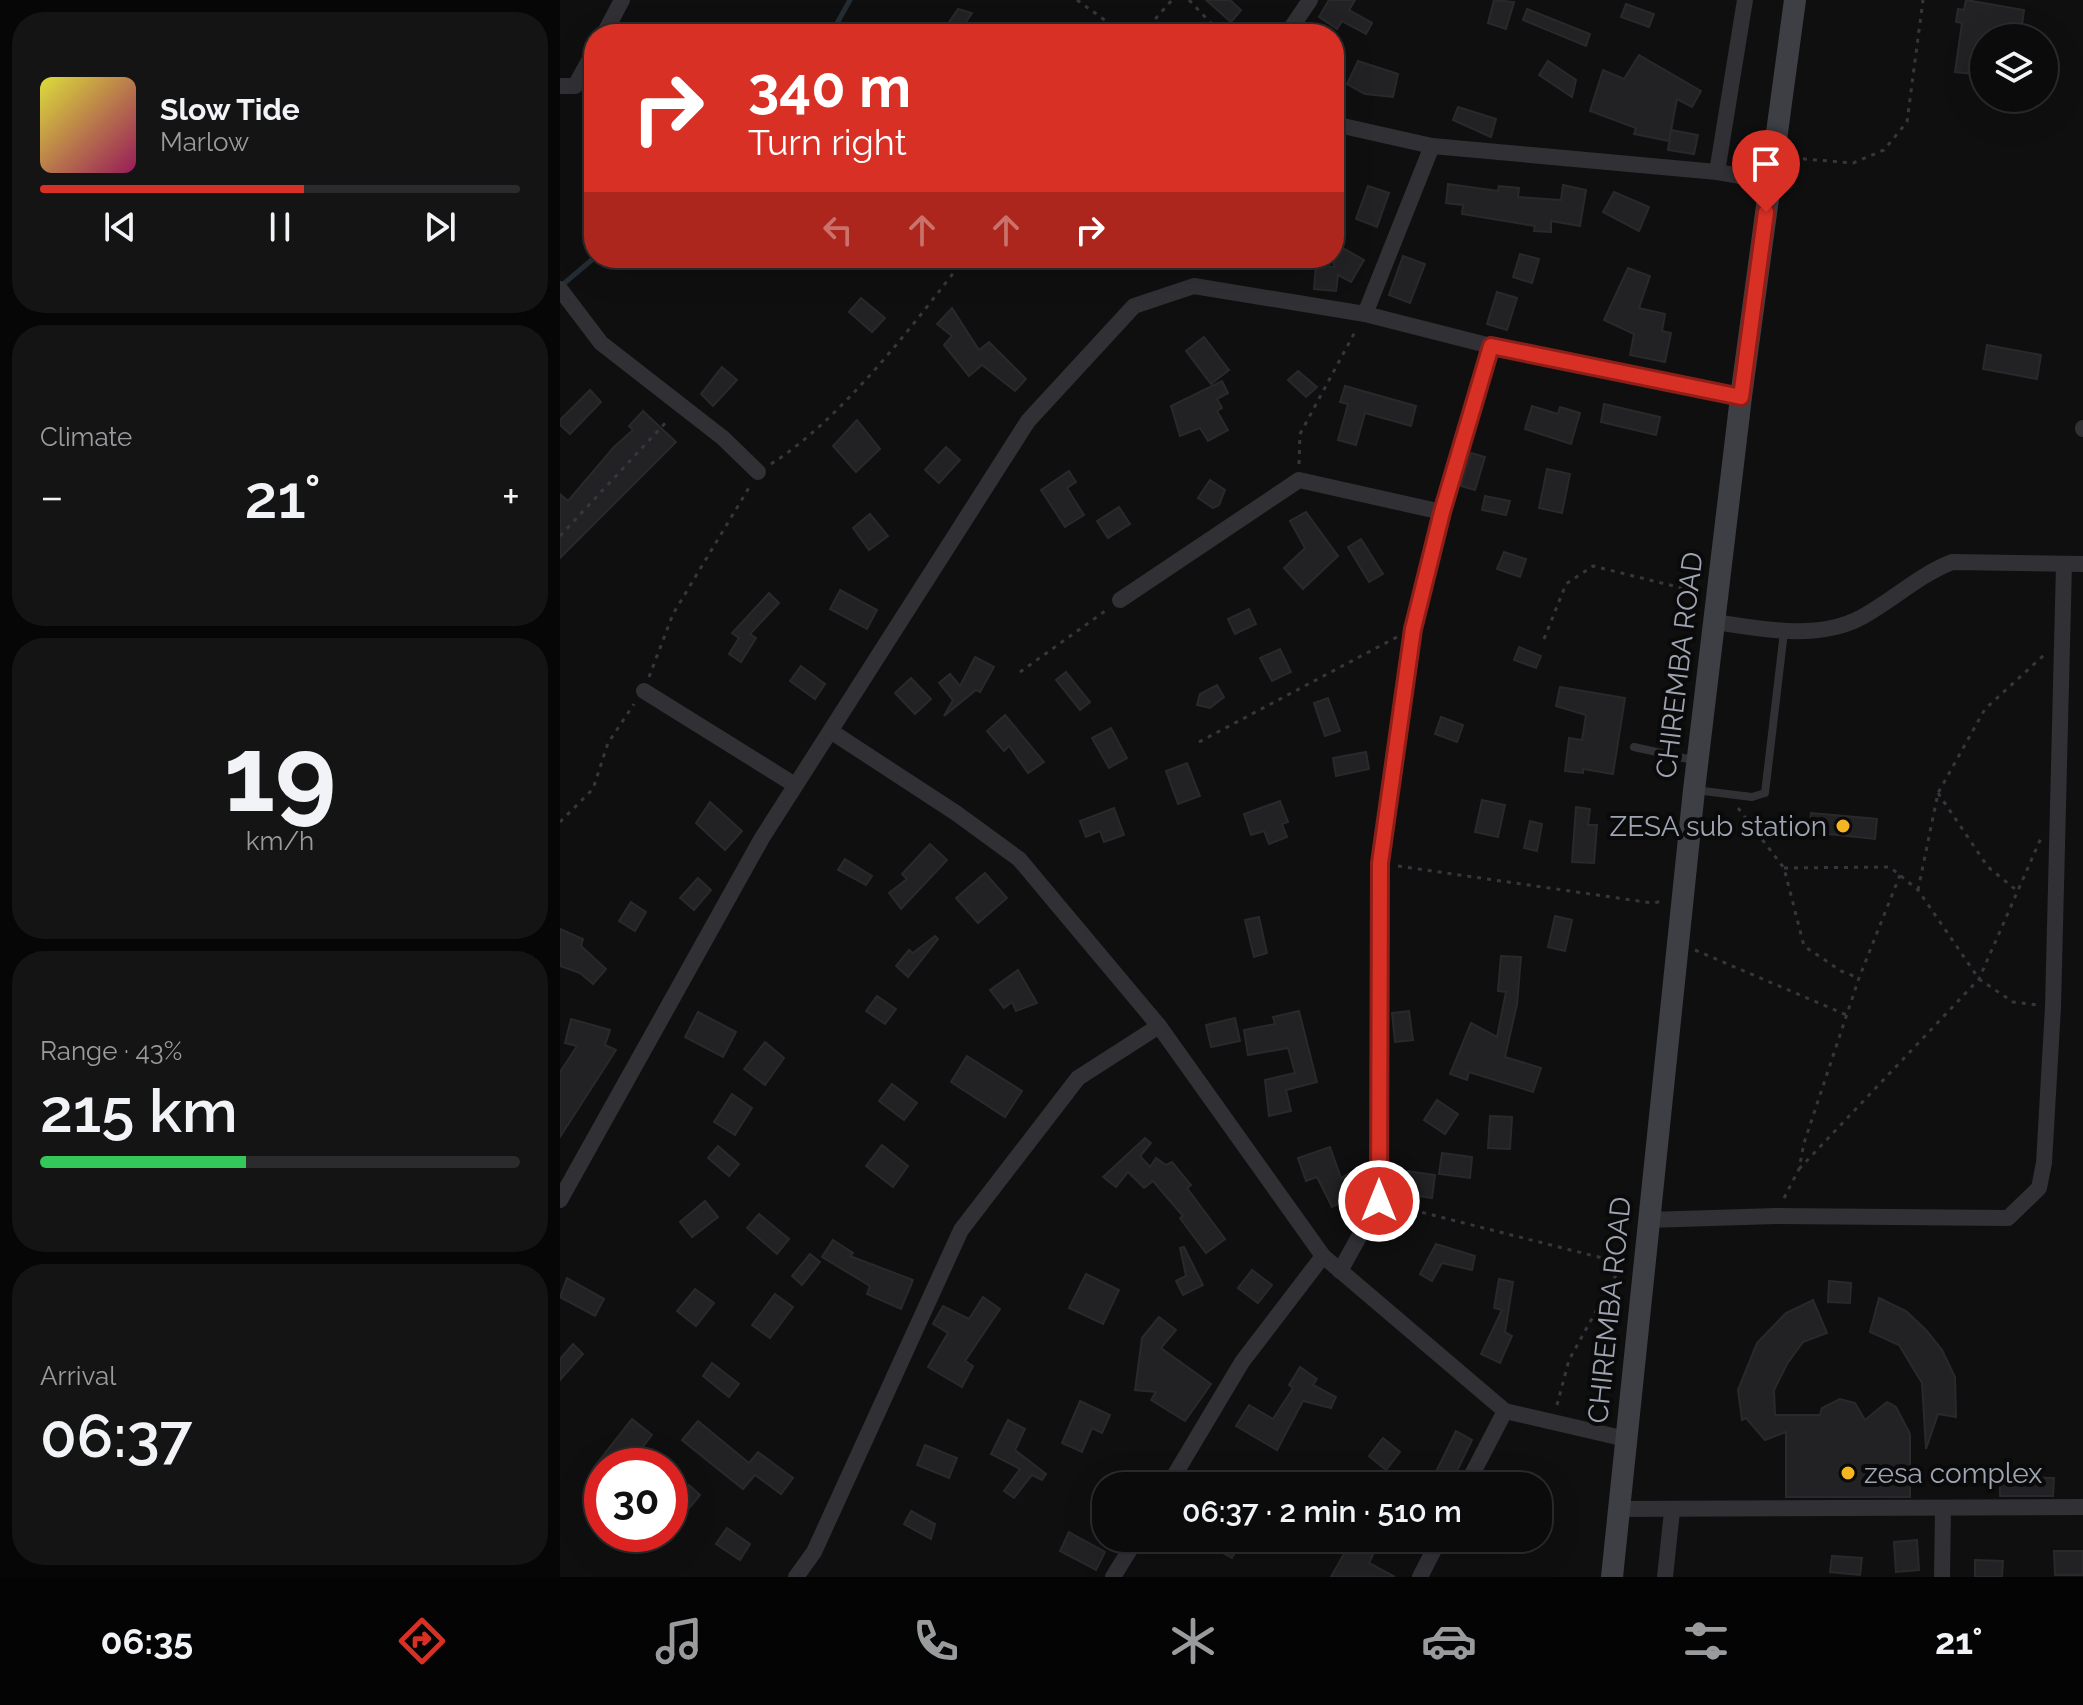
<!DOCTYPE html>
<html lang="en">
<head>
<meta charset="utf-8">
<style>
  :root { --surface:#0b0b0c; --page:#141415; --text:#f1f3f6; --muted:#9a9b9d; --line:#2b2b2d; --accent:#d93025 }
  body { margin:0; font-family:Raleway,sans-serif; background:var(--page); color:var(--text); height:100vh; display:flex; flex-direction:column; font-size:30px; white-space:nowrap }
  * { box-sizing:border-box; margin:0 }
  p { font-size:26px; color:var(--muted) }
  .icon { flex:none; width:44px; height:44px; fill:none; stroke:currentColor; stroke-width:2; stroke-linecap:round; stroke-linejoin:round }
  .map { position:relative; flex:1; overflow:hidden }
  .drawer { display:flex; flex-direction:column; gap:12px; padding:12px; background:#060607; width:560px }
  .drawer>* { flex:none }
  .guide { position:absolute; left:24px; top:24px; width:760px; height:244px; border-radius:32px; box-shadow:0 8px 32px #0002,0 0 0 2px var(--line); background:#d93025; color:#fff; overflow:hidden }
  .buttons { position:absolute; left:1410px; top:24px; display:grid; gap:16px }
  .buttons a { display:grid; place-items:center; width:88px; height:88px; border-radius:50%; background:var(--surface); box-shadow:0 8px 32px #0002,0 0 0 2px var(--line); font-size:40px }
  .speed { position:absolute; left:24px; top:1448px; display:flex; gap:16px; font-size:40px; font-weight:700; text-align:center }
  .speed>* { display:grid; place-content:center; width:104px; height:104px; border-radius:50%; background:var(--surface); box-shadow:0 8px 32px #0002,0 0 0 2px var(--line); line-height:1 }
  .speed .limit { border:12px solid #d22; background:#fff; color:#111 }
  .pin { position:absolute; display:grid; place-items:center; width:68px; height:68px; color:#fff; margin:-82px -34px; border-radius:50% 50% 50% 0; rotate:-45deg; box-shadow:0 0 8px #0007 }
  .pin .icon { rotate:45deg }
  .me { position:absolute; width:88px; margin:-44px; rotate:0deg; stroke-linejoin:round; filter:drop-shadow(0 0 6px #0008) }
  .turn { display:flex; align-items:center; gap:28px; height:168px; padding:0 32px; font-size:36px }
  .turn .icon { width:104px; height:104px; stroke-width:2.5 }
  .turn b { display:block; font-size:56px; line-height:68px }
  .lanes { display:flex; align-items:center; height:76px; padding:0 32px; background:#0003; justify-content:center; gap:40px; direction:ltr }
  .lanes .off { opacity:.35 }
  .big { font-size:60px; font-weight:600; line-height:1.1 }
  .drawer .tile { flex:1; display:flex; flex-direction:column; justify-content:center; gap:12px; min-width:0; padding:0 28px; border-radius:32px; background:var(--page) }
  .drawer .dial { align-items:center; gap:0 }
  .dial b { font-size:104px; line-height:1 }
  .song { display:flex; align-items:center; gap:24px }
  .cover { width:96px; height:96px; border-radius:12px; background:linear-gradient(135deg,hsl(60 70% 55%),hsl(330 70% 35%)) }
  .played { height:8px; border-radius:4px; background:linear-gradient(90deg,var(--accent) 55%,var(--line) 55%) }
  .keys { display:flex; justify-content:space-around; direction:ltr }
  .heat { display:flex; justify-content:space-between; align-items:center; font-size:44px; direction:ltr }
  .charge { height:12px; border-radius:6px; background:linear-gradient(90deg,#34c759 43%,var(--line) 0) }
  .trip { position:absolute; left:532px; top:1472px; width:460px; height:80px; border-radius:32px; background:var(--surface); box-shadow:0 8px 32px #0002,0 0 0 2px var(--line); font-weight:600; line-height:80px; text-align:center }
  .tab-bar { display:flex; height:128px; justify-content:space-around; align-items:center; background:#040405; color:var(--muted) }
  .tab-bar .icon { width:56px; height:56px }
  .tab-bar .selected { color:var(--accent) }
  .tab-bar b { font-size:36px; color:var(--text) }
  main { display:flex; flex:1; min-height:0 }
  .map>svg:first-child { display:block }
</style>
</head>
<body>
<main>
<section class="drawer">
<div class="tile">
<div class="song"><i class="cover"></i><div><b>Slow Tide</b><p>Marlow</p></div></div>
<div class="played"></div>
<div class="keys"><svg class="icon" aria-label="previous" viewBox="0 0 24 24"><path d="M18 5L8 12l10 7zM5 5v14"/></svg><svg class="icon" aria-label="pause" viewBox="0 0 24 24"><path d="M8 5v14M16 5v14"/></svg><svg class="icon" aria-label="next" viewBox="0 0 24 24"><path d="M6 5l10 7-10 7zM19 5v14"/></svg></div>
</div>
<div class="tile"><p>Climate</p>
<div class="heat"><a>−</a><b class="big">21°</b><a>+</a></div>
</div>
<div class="tile dial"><b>19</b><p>km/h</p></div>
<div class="tile"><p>Range · 43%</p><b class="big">215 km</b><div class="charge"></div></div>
<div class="tile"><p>Arrival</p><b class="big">06:37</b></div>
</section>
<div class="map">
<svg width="1523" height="1577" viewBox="0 0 1523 1577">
  <rect width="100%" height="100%" fill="#0f0f10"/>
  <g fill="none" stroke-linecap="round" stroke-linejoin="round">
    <g stroke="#252d34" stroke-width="5">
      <path d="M271,34L290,0"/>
      <path d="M1,286L34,258"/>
    </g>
  </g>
  <g fill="#222224" stroke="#29292c" stroke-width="2">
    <path d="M646,0H670L681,10L671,22Z"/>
    <path d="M769,0H795L789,10L812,23L806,34L782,21L777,29L759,17Z"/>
    <path d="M934,0L954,2L946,29L928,23Z"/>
    <path d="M1406,0L1464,10L1460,38H1424V75L1395,72L1402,23L1396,22L1398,9L1404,10Z"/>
    <path d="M1066,4L1094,14L1089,27L1061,17Z"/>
    <path d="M398,9L412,13L398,34H381Z"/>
    <path d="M967,9L1030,34L1026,46L963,20Z"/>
    <path d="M1079,55L1141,91L1132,107L1117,99L1109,141L1074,134L1076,128L1030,111L1043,70L1064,79Z"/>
    <path d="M798,61L838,74L833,97L805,94L787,84Z"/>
    <path d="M988,61L1016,80L1012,97L979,75Z"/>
    <path d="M898,107L936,119L931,137L893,120Z"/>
    <path d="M1111,130L1138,135L1134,154L1108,150Z"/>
    <path d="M888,184L938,191L939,186L959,188L958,197L1001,200L1003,185L1026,190L1020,226L991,221V232L974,231L975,226L902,214L903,205L886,203Z"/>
    <path d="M808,186L829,193L817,227L796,219Z"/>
    <path d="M1054,192L1089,207L1079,231L1043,212Z"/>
    <path d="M774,243L804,260L791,282L778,275L776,291L754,289L756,265L774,267Z"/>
    <path d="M960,254L979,259L972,283L953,277Z"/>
    <path d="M843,256L865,264L850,303L829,295Z"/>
    <path d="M1068,268L1090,276L1079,308L1105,314L1102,331L1111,333L1105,362L1070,355L1074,334L1044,320Z"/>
    <path d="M937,292L957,298L947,330L927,324Z"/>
    <path d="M301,298L325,318L312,332L289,312Z"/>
    <path d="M392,308L419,350L429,342L466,379L455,391L422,365L409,376L384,345L392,336L377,324Z"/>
    <path d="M644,337L669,370L651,384L626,351Z"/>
    <path d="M1427,345L1481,355L1477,379L1423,369Z"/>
    <path d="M162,367L177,380L153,406L141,394Z"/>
    <path d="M738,371L757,387L746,397L728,380Z"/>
    <path d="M662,381L668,393L657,399L662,408L657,411L668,430L648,441L640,428L620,436L611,406Z"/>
    <path d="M785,386L856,406L851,426L805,413L796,445L778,440L788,404L780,402Z"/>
    <path d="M30,390L41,402L10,434L0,425V420Z"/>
    <path d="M1044,404L1100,417L1096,435L1041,422Z"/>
    <path d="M972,406L998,414L1000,407L1020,413L1011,444L965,429Z"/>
    <path d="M83,411L116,442L0,558V494L8,501L54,447L73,430L69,426Z"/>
    <path d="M297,420L320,449L296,472L273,446Z"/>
    <path d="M386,447L400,460L379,483L365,470Z"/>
    <path d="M911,453L925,457L915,490L901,486Z"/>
    <path d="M987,469L1010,474L1002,513L979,508Z"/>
    <path d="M509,471L516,482L507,488L524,515L505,527L481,490Z"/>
    <path d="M650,480L665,490L659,505L653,508L638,498Z"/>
    <path d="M925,496L950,501L946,515L922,510Z"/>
    <path d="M559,507L570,524L548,538L537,521Z"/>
    <path d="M746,512L778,556L743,589L724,568L745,548L730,521Z"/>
    <path d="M310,514L328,536L309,550L293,528Z"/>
    <path d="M801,539L823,574L809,582L788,547Z"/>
    <path d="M944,552L966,559L960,577L937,569Z"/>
    <path d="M280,590L317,610L307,629L270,609Z"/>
    <path d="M209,593L219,603L190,634L196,638L181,662L169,654L179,638L172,633Z"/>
    <path d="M689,609L696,624L675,634L668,619Z"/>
    <path d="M959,647L981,656L976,668L954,660Z"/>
    <path d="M720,649L731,672L712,681L700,658Z"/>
    <path d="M415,657L434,667L420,692L416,690L384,716L393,700L379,683L390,674L400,686Z"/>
    <path d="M241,666L265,684L255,699L230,681Z"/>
    <path d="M506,672L530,702L520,710L496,680Z"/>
    <path d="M351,678L371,699L355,714L335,693Z"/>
    <path d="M657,685L664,697L650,708L637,705L640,694Z"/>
    <path d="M1000,687L1065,698L1053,774L1023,769V773L1005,771L1009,738L1022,740L1026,715L996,706Z"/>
    <path d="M768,698L780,731L765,736L754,703Z"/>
    <path d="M445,715L484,762L468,773L449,746L444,751L427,731Z"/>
    <path d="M881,717L903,725L897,742L875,734Z"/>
    <path d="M551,728L567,758L549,768L532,738Z"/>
    <path d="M806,752L809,769L776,776L773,758Z"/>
    <path d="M627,763L640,796L618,804L606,771Z"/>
    <path d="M922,800L945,805L938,837L915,832Z"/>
    <path d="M720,801L728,822L722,824L727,837L709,844L704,831L691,835L684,814Z"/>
    <path d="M150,802L182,831L165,850L136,823Z"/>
    <path d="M1016,807L1030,809L1028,825H1037L1034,863L1012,862Z"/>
    <path d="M554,808L564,835L544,842L540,831L526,837L520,821Z"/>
    <path d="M1251,813L1317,819L1315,839L1249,832Z"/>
    <path d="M970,821L982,824L977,851L964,848Z"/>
    <path d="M370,844L387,860L341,909L329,893L347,879L342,874Z"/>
    <path d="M285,859L312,876L306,885L278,870Z"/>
    <path d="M425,873L447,898L418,923L396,898Z"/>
    <path d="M138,878L151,890L134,910L120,898Z"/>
    <path d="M71,902L86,912L75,931L59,921Z"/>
    <path d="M995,916L1012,920L1005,951L988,947Z"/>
    <path d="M699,917L707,953L694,957L685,920Z"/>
    <path d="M0,929L23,939L21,946L46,969L33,984L20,973L0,966Z"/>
    <path d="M375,936L378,939L348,977L336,966L349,950L353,953Z"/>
    <path d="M941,956L961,957L957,1004L945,1057L981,1068L973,1092L909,1072L907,1080L890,1074L911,1023L937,1037L946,992L938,991Z"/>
    <path d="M458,970L477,1003L456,1011L452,1002L444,1008L430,990Z"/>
    <path d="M317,996L336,1009L325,1024L306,1011Z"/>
    <path d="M739,1011L757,1082L726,1090L731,1111L709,1116L705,1080L735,1073L728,1048L688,1055L684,1030L715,1024L713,1017Z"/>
    <path d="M849,1011L853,1040L835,1042L832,1013Z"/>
    <path d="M138,1012L176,1032L163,1057L125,1037Z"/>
    <path d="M675,1018L680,1041L651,1047L646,1025Z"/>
    <path d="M11,1019L50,1030L45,1045L56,1050L0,1137V1072L17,1046L5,1043Z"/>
    <path d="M205,1042L224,1058L205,1085L184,1069Z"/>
    <path d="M407,1056L462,1091L445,1117L391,1082Z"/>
    <path d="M332,1084L357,1103L344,1120L319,1101Z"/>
    <path d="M172,1094L192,1108L175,1135L154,1122Z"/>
    <path d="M877,1100L898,1114L885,1134L864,1120Z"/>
    <path d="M930,1116L952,1117L950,1149L928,1148Z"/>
    <path d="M585,1138L591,1143L580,1156L590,1167L596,1158L606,1165L612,1162L631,1185L627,1188L665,1239L646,1253L620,1218L623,1216L593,1181L584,1188L568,1172L556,1187L543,1177Z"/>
    <path d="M322,1145L348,1166L333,1187L306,1166Z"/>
    <path d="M158,1146L179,1164L169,1176L148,1158Z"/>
    <path d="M770,1147L781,1178L795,1170L806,1190L772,1207L757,1177L746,1181L738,1158Z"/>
    <path d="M882,1153L912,1157L910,1178L879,1174Z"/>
    <path d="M847,1171L875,1175L872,1198L844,1194Z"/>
    <path d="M145,1201L158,1217L132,1237L120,1222Z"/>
    <path d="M199,1214L229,1239L217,1254L187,1228Z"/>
    <path d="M273,1240L293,1253L290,1256L353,1280L341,1309L307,1294L310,1286L262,1257Z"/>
    <path d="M876,1244L915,1256L912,1270L882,1263L872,1281L860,1274Z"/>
    <path d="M624,1247L643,1285L623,1295L616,1281L626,1276L620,1248Z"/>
    <path d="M250,1254L260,1262L242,1285L232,1276Z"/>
    <path d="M692,1270L712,1285L698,1303L678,1288Z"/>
    <path d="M526,1274L559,1290L543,1324L509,1308Z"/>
    <path d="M7,1278L44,1299L35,1316L0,1297Z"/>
    <path d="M939,1279L953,1282L945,1332L952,1336L940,1363L921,1354L942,1310L934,1308Z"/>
    <path d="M1269,1281L1291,1283L1290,1303L1268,1302Z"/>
    <path d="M135,1289L154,1303L136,1326L117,1311Z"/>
    <path d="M215,1294L233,1307L210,1338L192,1325Z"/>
    <path d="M423,1297L440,1309L405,1361L413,1366L402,1387L368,1367L388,1333L373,1324L383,1306L409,1319Z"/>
    <path d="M1319,1298L1346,1311L1366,1330L1382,1350L1395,1377L1396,1417L1378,1414L1366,1449L1362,1383L1339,1345L1310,1332Z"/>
    <path d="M1253,1300L1267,1333L1243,1342L1227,1364L1214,1390L1215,1415H1260L1262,1408L1280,1399L1295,1403L1305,1420L1327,1402L1336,1407L1350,1434V1497H1226V1432L1205,1440L1186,1418L1182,1420L1178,1390L1197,1343L1226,1313Z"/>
    <path d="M599,1317L616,1330L601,1348L651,1384L625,1421L591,1400L596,1392L575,1390L582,1338Z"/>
    <path d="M13,1344L23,1354L0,1380V1359Z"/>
    <path d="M152,1363L179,1384L169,1397L143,1376Z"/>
    <path d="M740,1367L757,1379L753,1385L776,1397L771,1408L743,1401L717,1450L676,1426L689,1405L713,1419L733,1388L729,1385Z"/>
    <path d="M520,1401L550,1415L542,1433L532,1428L522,1452L502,1443Z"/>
    <path d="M72,1419L92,1435L68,1466H35Z"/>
    <path d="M448,1420L465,1429L455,1450L486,1474L482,1480L472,1475L454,1498L444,1491L460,1469L431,1454Z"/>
    <path d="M138,1421L189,1463L198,1452L233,1478L221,1494L195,1475L183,1489L122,1440Z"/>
    <path d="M896,1431L912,1440L896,1473L888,1486H869Z"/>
    <path d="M823,1438L840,1452L826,1470L809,1456Z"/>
    <path d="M365,1445L397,1458L389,1478L357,1465Z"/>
    <path d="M1440,1477L1494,1478L1493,1496H1440Z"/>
    <path d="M129,1485L140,1495L119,1520L110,1512V1507Z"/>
    <path d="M351,1511L375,1524L371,1539L344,1524Z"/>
    <path d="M167,1528L190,1544L180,1560L156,1544Z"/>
    <path d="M509,1532L545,1552L536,1570L500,1551Z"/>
    <path d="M635,1538H666L679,1545L672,1558Z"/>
    <path d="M800,1538L819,1542L809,1563L835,1577H771L786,1550L792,1553Z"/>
    <path d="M1357,1540L1359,1570L1336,1572L1334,1542Z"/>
    <path d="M1494,1551H1523V1575H1495Z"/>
    <path d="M1272,1556L1302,1558L1300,1575L1270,1572Z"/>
    <path d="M1415,1560L1443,1561L1442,1577H1415Z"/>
  </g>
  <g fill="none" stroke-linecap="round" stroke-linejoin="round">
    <g stroke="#36373c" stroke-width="3" stroke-dasharray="4 6" stroke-linecap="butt">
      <path d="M517,0L564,34"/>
      <path d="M629,0L661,34"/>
      <path d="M593,25L656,28"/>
      <path d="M582,34L612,0"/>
      <path d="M1233,158L1293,163L1324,150L1347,122L1363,0"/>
      <path d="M211,464C283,418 353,325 405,258"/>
      <path d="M739,464L740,434L796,330"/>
      <path d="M0,536L109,419"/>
      <path d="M984,639L1006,584L1033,566L1138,592"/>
      <path d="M460,672L548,609"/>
      <path d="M89,677L113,614L190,486"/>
      <path d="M639,742L837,637"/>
      <path d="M1378,793L1428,867L1455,889"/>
      <path d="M1178,808L1224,868L1244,946L1281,971L1299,978"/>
      <path d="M0,822L33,789L48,743L74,704"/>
      <path d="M838,866L1092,903L1103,901"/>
      <path d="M1224,868L1330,867L1358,890L1419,979L1453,1002L1478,1005"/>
      <path d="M1358,890L1378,793L1425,709L1484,655"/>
      <path d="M1135,950L1289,1016"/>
      <path d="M1239,1169L1419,979L1481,838"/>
      <path d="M1224,1198L1239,1169L1244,1143L1299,978L1340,875"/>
      <path d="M833,1205L1062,1263"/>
      <path d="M997,1405L1009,1360L1062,1264"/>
    </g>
    <g stroke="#303035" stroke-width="8">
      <path d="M1074,747L1137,761"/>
      <path d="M1135,790L1192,797L1205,793L1224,632"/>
    </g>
    <g stroke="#303035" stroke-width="16">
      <path d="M44,34L62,0"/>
      <path d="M727,34L750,0"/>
      <path d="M0,86H15L34,52"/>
      <path d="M774,124L872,146L1157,172L1210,181"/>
      <path d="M1157,172L1185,0"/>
      <path d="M0,289L41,343L163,438L198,472"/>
      <path d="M805,314L872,146"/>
      <path d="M1523,428V429"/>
      <path d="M560,600L739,480L882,512"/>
      <path d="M1155,622C1201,629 1258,641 1302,617C1333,600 1359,575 1392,562L1523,564"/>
      <path d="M84,691L235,785"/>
      <path d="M272,732L396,813L459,859L599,1026L763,1256L945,1411L1066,1439"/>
      <path d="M0,1200L202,838L468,421L574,306L634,286L805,314L931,346L1181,397"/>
      <path d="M1087,1220L1216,1216L1448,1218L1479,1188L1484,1163L1493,1007L1504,564"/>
      <path d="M780,1271L819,1201L820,863L853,629L882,512L931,346"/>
      <path d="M608,1486L682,1362L763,1256"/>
      <path d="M906,1486L945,1411"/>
      <path d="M1057,1509L1523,1507"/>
      <path d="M236,1577L254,1552L401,1230L518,1078L599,1026"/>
      <path d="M553,1577L577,1538"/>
      <path d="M860,1577L880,1538"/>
      <path d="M1105,1577L1112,1511"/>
      <path d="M1382,1577L1383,1510"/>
    </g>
    <path stroke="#3e3f45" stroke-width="22" d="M1052,1577L1134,790L1181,397L1235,0"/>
  </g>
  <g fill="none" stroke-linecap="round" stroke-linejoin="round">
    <g stroke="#8d1f18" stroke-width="20">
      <path id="route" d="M819,1201L820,863L853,629L882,512L931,346L1181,397L1206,212"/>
    </g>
    <use href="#route" stroke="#d93025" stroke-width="14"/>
  </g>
  <g fill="#f5b622" stroke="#0a0a0b" stroke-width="3">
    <circle cx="1283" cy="826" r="8"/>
    <circle cx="1288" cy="1473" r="8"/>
  </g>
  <g text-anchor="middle" stroke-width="8" stroke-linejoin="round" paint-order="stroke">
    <g font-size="28" fill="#9fa4b2" stroke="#0a0a0b">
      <text transform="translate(1119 665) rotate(-83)" y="10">CHIREMBA ROAD</text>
      <text transform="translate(1049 1310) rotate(-84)" y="10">CHIREMBA ROAD</text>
    </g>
    <g font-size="28" fill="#9fa4b2" stroke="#0a0a0b" text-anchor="end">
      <text x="1267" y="836">ZESA sub station</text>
      <text x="1304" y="1483" text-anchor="start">zesa complex</text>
    </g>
  </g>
</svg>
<div class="buttons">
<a><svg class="icon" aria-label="layers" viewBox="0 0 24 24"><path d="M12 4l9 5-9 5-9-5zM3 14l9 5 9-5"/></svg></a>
</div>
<div class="speed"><div class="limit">30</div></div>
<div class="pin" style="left:1206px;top:212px;background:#d93025"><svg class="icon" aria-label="arrive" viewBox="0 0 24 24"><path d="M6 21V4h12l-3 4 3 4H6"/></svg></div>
<svg class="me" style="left:819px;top:1201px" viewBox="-20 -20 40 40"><circle r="17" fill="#d93025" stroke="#fff" stroke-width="3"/><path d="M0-11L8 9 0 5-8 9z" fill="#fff"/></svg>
<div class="trip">06:37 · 2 min · 510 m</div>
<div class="guide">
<div class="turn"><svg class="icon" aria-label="right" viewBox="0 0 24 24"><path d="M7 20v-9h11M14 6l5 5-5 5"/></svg><div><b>340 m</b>Turn right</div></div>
<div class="lanes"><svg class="icon off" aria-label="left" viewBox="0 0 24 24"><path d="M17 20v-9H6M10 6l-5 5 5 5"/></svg><svg class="icon off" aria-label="ahead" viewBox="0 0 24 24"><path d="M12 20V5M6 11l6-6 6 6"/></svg><svg class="icon off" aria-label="ahead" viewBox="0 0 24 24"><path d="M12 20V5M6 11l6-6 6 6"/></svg><svg class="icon" aria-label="right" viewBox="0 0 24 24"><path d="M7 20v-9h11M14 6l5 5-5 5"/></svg></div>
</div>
</div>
</main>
<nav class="tab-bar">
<b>06:35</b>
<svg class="icon selected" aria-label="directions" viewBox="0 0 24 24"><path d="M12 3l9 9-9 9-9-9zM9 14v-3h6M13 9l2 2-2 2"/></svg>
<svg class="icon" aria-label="music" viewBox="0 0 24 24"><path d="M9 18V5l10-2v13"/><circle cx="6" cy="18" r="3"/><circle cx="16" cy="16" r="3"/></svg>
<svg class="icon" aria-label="phone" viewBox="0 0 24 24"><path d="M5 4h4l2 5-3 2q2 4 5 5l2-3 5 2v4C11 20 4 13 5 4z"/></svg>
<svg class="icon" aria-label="climate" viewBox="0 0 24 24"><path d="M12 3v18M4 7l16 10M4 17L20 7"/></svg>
<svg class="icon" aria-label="car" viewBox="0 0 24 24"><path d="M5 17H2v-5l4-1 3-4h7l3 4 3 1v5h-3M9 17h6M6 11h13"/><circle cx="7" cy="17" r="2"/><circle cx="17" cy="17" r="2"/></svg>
<svg class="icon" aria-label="filters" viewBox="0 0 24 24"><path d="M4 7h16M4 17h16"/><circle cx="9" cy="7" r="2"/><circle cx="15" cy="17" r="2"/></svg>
<b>21°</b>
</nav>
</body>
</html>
